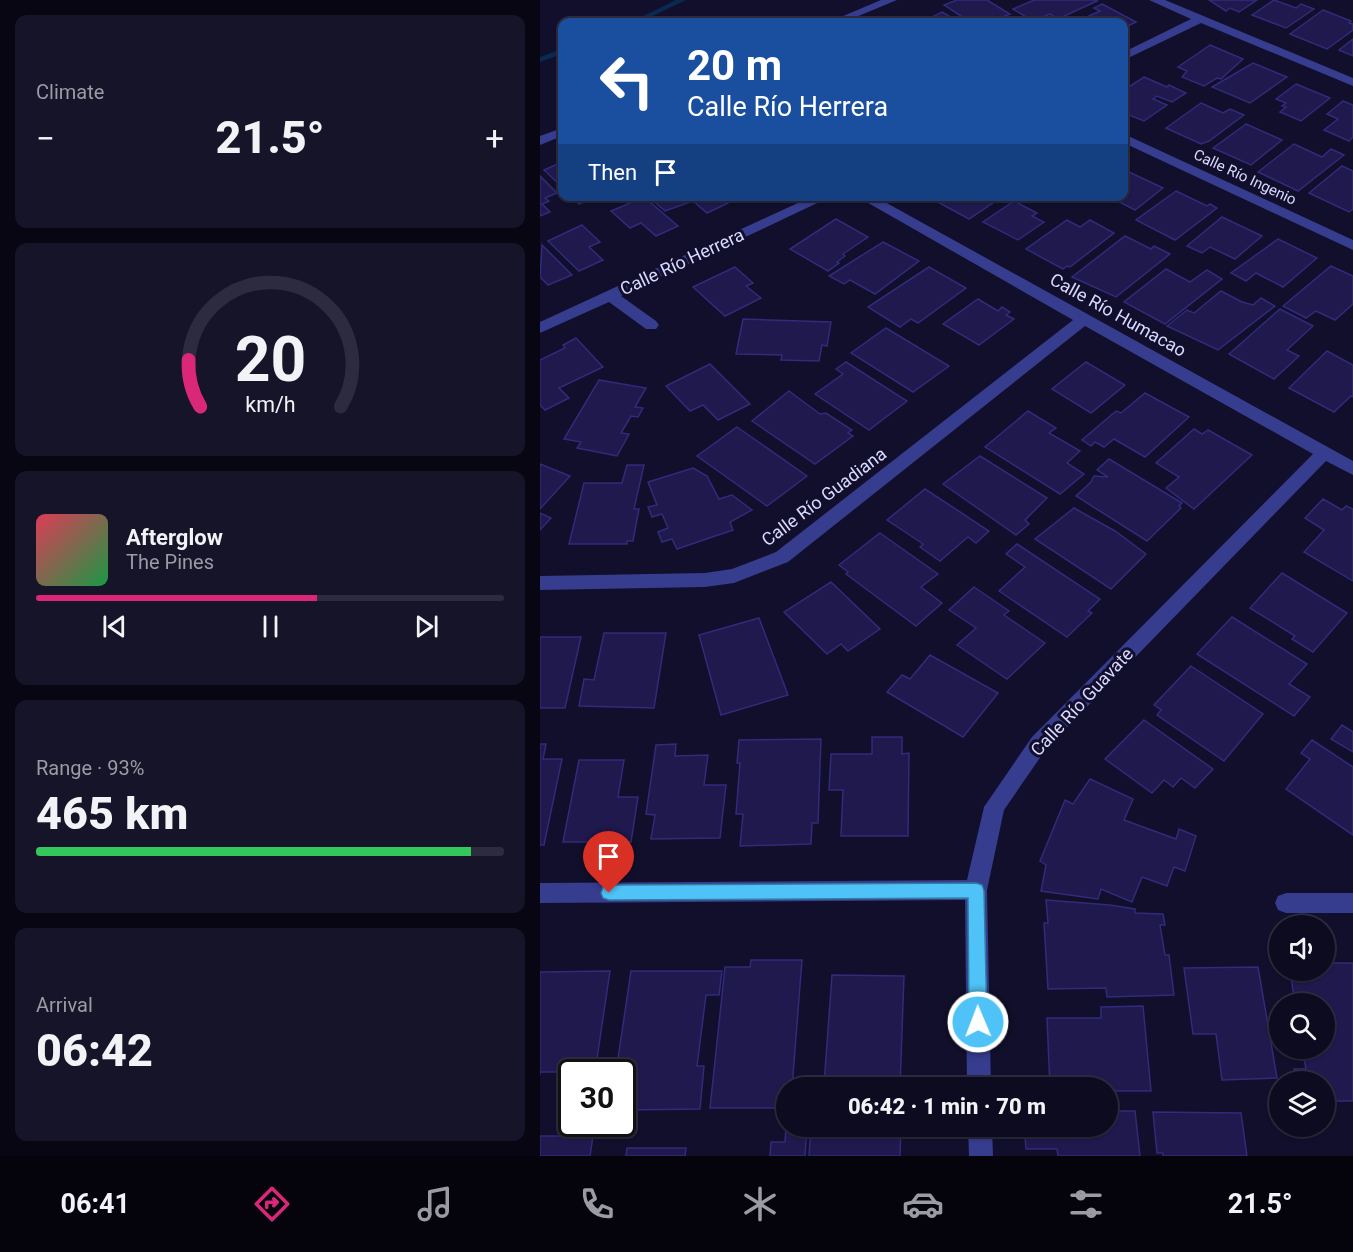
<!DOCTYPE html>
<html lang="en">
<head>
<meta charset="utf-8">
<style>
  :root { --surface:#0d0b20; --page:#161429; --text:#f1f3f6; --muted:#9a9ba5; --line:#2d2b3e; --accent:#db2777 }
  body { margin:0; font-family:Roboto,sans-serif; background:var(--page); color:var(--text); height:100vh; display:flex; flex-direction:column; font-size:22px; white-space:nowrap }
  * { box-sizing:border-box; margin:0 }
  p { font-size:20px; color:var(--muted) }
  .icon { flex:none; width:33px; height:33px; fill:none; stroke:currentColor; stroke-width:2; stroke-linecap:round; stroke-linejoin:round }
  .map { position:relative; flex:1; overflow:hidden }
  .details { display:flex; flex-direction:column; gap:15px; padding:15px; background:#070612; width:540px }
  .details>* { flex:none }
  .top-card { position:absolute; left:18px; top:18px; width:570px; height:183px; border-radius:12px; box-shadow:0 2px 4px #0004,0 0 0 2px var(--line); background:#1a4fa0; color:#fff; overflow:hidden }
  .tools { position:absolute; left:729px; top:915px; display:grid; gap:12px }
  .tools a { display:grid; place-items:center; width:66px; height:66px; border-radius:50%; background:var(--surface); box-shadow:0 2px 4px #0004,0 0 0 2px var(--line); font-size:30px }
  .speed { position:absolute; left:18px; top:1059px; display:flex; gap:12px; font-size:30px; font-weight:700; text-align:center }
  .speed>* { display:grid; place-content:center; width:78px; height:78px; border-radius:50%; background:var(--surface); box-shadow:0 2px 4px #0004,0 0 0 2px var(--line); line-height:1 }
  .speed .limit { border:3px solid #111; border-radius:9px; background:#fff; color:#111 }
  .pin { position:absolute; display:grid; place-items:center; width:51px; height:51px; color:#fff; margin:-62px -26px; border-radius:50% 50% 50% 0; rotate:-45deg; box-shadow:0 0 6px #0007 }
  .pin .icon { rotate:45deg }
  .me { position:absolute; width:66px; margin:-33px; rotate:359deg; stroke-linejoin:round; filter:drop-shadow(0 0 4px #0008) }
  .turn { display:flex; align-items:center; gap:21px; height:126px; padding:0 30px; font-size:27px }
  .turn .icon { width:78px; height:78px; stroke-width:2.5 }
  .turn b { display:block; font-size:42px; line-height:51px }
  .then { display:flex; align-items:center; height:57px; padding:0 30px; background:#0003; gap:12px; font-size:22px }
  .big { font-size:45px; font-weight:800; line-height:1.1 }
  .details .tile { flex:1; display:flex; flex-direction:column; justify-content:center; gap:9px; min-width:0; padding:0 21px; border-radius:12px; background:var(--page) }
  .details .dial { align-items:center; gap:0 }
  .dial svg { height:156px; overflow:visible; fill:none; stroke:var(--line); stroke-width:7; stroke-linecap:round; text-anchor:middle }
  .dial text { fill:var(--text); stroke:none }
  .song { display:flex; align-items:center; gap:18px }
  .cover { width:72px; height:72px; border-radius:9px; background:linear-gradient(135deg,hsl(350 70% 55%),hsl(140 70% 35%)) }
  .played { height:6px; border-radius:3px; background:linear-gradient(90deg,var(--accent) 60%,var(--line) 60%) }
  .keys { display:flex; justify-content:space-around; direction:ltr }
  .heat { display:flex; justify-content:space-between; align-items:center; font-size:33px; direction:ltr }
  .charge { height:9px; border-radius:4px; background:linear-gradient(90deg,#34c759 93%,var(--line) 0) }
  .trip { position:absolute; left:236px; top:1077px; width:342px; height:60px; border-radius:30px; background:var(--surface); box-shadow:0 2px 4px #0004,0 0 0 2px var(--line); font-weight:800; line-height:60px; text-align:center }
  .dock { display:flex; height:96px; justify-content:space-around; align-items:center; background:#05040d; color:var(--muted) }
  .dock .icon { width:42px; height:42px }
  .dock .current { color:var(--accent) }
  .dock b { font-size:27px; color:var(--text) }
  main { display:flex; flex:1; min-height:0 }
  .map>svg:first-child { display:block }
</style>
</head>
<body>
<main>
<section class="details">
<div class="tile"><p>Climate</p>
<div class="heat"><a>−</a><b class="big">21.5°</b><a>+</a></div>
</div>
<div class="tile dial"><svg viewBox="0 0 100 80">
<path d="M14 69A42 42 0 1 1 86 69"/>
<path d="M14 69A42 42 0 0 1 8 45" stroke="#db2777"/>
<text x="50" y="56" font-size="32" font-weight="700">20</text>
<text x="50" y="72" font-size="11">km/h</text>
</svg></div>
<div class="tile">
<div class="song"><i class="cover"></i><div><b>Afterglow</b><p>The Pines</p></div></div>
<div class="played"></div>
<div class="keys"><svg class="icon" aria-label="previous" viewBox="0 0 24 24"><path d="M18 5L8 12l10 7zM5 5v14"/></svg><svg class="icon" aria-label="pause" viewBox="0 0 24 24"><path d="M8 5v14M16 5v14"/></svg><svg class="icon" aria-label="next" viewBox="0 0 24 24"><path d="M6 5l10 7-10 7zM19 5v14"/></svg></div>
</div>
<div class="tile"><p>Range · 93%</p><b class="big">465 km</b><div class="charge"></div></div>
<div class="tile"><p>Arrival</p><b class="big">06:42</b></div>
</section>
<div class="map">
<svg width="813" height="1156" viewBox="0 0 813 1156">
  <rect width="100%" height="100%" fill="#110f2b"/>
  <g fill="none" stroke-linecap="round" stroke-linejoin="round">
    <g fill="#092a50" fill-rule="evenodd">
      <path d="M136,0H146L100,22H91Z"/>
      <path d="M22,49V54L0,62V57Z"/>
    </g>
  </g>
  <g fill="#1f194e" stroke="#322a7b" stroke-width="1.5">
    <path d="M417,0H447L470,14L449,22H430L404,5Z"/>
    <path d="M494,0H554L557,1L518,19L510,14L493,21L473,9Z"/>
    <path d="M669,0H717L699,12L690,8L686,11Z"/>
    <path d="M734,0L756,8L761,4L774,9L746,28L712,15Z"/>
    <path d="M562,4L596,22L584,28V22H536L560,11L554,8Z"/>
    <path d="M783,10L811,21L809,23L813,24V30L787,49L750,34Z"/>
    <path d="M402,12L419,22H376L386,20Z"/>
    <path d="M813,39V56L799,50Z"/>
    <path d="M670,45L703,59L681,79L677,78L664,86L642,77L647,71L638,67Z"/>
    <path d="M713,63L747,77L710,103L672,87Z"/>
    <path d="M604,77L627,87L629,85L646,93L632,102L617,96L613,99L627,105L604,121L584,113V90Z"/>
    <path d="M756,84L790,98L761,121L740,112L746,107L742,106L746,103L736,99Z"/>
    <path d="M803,101L813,105V137L809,141L784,130L798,119L787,114Z"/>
    <path d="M661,103L683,113L690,109L704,115L669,141L661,144L626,128Z"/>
    <path d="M706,124L742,140L711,165L673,148Z"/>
    <path d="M754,144L782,157L791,149L804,155L758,191L718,172Z"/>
    <path d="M22,162V187L4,170Z"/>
    <path d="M802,166L813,171V209L809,212L769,193Z"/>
    <path d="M589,172L623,188L595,210L570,197L584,196V176Z"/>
    <path d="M0,176L17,193L5,198L9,201L2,204L10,212L0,216Z"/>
    <path d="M636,191L667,206L670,204L677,208L635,240L596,220Z"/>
    <path d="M31,196H54L55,198L39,204Z"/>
    <path d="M180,196L188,203L167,213L153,201L125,211L109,197Z"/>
    <path d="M387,196H463L429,219Z"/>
    <path d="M104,197L138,226L116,236L101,223L90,228L71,211Z"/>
    <path d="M474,201L497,213L492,216L504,222L478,240L443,222Z"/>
    <path d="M682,217L722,236L695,259L670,247L662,253L647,246Z"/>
    <path d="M296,219L328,237L303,254L305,256L297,262L299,263L288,271L250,249Z"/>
    <path d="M527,220L540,227L550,220L574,233L530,267L527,266L523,269L486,249Z"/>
    <path d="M42,225L60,242L49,247L63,260L39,271L8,241Z"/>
    <path d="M585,236L611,249L614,246L630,254L576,297L532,277Z"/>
    <path d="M738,239L777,258L743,287L716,273L706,281L691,273Z"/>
    <path d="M343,242L379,261L335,294L310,280L304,284L289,276Z"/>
    <path d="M2,245L32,275L8,285L0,277Z"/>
    <path d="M791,266L813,276V304L795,320L776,311L766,318L743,306Z"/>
    <path d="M195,267L213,283L206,286L221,298L185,316L153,287Z"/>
    <path d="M389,267L426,288L378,323L371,319L360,327L328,307Z"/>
    <path d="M626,269L650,282L667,270L682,279L625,324L584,302Z"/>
    <path d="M681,291L702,302L713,305L721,298L735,306L678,350L627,326L647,310L654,313Z"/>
    <path d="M438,299L458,311L462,307L470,312L466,315L474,319L439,345L403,324Z"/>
    <path d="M740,309L773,326L747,350L759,356L734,379L689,354Z"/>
    <path d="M203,319L291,322L287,346L282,345L279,361L241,360L242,355L196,354Z"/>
    <path d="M346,328L409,366L373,392L311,353Z"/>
    <path d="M36,338L63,367L19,388L29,398L5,410L0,405V360L25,348L23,345Z"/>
    <path d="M787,351L813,365V397L811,396L794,412L749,388Z"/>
    <path d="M306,362L367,401L329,430L275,394L303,374L296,369Z"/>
    <path d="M546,362L585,385L551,413L512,389Z"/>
    <path d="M170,364L210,404L178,420L163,405L150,411L126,386Z"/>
    <path d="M59,380L106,388L95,407L103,408L98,417L91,416L81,433L89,434L77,456L37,448L41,442L24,439Z"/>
    <path d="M249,391L280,414L286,413L312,430L308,433L313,436L275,464L212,421Z"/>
    <path d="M605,393L649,417L605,457L574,439L564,447L555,442L551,446L542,440L576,411L581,413Z"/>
    <path d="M488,411L516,428L509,433L540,451L527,463L544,474L520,494L445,447Z"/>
    <path d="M197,427L267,476L227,506L157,456Z"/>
    <path d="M654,429L662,434L668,430L712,455L654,509L626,488L639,477L616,463Z"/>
    <path d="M440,456L507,498L485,520L489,524L476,535L403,484Z"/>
    <path d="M569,459L642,503L639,506L641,508L607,541L536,496L551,482L554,476L568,477L557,470Z"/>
    <path d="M0,464L30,476L0,509Z"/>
    <path d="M87,465H104L94,509H99L93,541H87V544H29L44,483H82Z"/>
    <path d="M153,468L167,476L179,499L192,495L212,510L190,522L193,530L137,549L132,539L122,542L118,532L128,528L122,514L112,517L108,507L117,505L108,482Z"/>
    <path d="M385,489L449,531L436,543L428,537L400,561L380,547L383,544L347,520Z"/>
    <path d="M783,499L802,510L806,506L813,509V581L764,552L784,530L765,518Z"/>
    <path d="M534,508L575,531L606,554L571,589L495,539Z"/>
    <path d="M0,513L11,518L0,530Z"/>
    <path d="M340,533L398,574L381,587L402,603L376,626L306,574L308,572L299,565Z"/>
    <path d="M477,544L560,599L548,611L552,613L527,637L459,591L485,567L466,554Z"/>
    <path d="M742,573L807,613L773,652L752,639L755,636L710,608Z"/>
    <path d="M291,582L340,629L308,651L301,644L287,654L244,612Z"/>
    <path d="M434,587L469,611L464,615L505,643L467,679L417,645L436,628L409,610Z"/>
    <path d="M692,617L767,664L749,684L770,697L754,716L657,654Z"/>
    <path d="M219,618L248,695L181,715L159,635Z"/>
    <path d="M64,633H126L114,708L39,706L44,679L54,680Z"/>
    <path d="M0,637H41L25,708H0Z"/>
    <path d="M390,655L458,693L423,737L347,692L362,675L370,679Z"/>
    <path d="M651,666L723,714L684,761L617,715L621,710L614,705Z"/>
    <path d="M604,720L673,769L655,788L641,778L633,787L624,780L612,793L565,759Z"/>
    <path d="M802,725L813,732V752L791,739Z"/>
    <path d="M332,737H362V754L369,753L368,836H301L303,790H289L291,754H332Z"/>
    <path d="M281,739L278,823H272L271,844L200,846L203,814H196L200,763H197L199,740Z"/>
    <path d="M772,740L813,767V835L746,789L770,759L761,753Z"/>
    <path d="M0,744H6L3,759H22L4,845H0Z"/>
    <path d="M136,744L135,756L168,755L164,785H186L180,838L111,839L115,815L106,814L116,745Z"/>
    <path d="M39,760H84L78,797H98L91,842H23Z"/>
    <path d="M550,779L593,799L584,820L636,839L639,829L656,836L645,871L634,867L627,886L602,877L592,902L561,889L558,899L501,891L506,865L500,861L525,800L533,804Z"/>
    <path d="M506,900L570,905L595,909V913L623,914L625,925H620L625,955H629L634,995L567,997L566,988L508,989L504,923H508Z"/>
    <path d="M211,960H262L252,1088H246V1108H170L185,967H210Z"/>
    <path d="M784,963H813V1101H784V1082H756L754,1069H766L762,1048H784V1004H755L750,970H784Z"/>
    <path d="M718,967L737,1078L682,1080L676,1034H653L644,968Z"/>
    <path d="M70,971L55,1072H0V1075V972Z"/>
    <path d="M91,971H182L179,995H166L157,1066H164L160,1109L82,1110V1072H76Z"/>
    <path d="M292,975L364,976L360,1087L284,1085Z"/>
    <path d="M603,1006L611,1091H567V1088H510L507,1018H561V1007Z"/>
    <path d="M567,1111H595L600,1156H518L517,1149H486L484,1126H567Z"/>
    <path d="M613,1112L701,1113L707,1156H623V1153H617Z"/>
    <path d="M246,1126H267L265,1156H230L231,1142H245Z"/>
    <path d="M271,1126H361L360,1156H269Z"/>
    <path d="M0,1136H53L50,1156H0Z"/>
    <path d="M87,1148H146L145,1156H86Z"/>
  </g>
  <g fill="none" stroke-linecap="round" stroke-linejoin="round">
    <g fill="#363c8e" fill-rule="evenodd">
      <path d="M341,0H357L304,22H289Z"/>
      <path d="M609,0H625L813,78V86L661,23L584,60V52L651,19Z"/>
      <path d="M22,128V136L0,145V136Z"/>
      <path d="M584,134L813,240V250L584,143Z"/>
      <path d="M273,196H292L81,296L116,321L119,325L116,329H106L69,302L0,333V322Z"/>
      <path d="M316,196H334L813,461V475L786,461L506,749L464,810L447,890L451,1088H427L425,900L0,903V883L427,880L444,807L492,737L773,454L545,326L248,562L194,583L165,587L0,590V576L165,573L192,569L236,552L533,320Z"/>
      <path d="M746,893H813V913H746L738,910L735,903L738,896Z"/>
      <path d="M428,1126H452L453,1156H429Z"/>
    </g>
  </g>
  <path fill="#4fc3f7" stroke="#337fa1" stroke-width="1.5" d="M436,883L442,885L444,891L447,1022L444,1028L438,1030L432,1028L429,1022L428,898L69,900L63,898L61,893L63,887L69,885Z"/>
  <g text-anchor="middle" stroke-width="6" stroke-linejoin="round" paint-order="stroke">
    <g font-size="15" fill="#dad9ff" stroke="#110f2b">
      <text transform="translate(705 177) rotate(25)" y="5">Calle Río Ingenio</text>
    </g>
    <g font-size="18" fill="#dad9ff" stroke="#110f2b">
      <text transform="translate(142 262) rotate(-25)" y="6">Calle Río Herrera</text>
      <text transform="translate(578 315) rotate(29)" y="6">Calle Río Humacao</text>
      <text transform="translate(284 497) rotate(-37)" y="6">Calle Río Guadiana</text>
      <text transform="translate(542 702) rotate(-47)" y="6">Calle Río Guavate</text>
    </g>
  </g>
</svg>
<div class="tools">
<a><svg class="icon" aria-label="sound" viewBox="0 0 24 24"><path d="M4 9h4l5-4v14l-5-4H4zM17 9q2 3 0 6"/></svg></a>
<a><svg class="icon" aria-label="search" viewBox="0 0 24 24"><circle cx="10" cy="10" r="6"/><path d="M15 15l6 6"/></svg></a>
<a><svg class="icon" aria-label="layers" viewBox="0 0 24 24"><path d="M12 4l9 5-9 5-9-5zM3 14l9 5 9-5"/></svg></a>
</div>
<div class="speed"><div class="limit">30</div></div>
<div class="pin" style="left:69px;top:893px;background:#d93025"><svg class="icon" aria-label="arrive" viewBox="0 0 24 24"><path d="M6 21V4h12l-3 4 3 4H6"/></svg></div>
<svg class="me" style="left:438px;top:1022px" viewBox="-20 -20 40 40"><circle r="17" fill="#4fc3f7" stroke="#fff" stroke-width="3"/><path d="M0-11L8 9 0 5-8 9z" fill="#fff"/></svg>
<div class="trip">06:42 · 1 min · 70 m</div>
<div class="top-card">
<div class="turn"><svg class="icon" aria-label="left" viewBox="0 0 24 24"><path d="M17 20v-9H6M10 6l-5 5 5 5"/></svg><div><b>20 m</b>Calle Río Herrera</div></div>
<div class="then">Then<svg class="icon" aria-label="arrive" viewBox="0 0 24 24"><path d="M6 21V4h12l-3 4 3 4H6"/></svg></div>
</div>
</div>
</main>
<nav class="dock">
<b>06:41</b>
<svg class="icon current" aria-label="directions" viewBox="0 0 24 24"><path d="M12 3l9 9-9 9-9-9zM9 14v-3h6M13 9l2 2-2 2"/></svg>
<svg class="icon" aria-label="music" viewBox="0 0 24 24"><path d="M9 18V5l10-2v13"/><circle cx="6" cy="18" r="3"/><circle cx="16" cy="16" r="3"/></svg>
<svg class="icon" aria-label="phone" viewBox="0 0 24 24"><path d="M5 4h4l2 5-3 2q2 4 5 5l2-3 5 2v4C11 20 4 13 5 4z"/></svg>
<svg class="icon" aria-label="climate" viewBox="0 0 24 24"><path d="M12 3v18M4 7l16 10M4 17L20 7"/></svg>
<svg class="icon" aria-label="car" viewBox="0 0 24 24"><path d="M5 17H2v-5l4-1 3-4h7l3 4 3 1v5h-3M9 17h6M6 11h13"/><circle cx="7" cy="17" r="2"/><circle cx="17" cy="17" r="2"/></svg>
<svg class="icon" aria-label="filters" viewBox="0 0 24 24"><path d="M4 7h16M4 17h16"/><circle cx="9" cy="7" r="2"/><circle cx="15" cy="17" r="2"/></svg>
<b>21.5°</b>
</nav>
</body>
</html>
